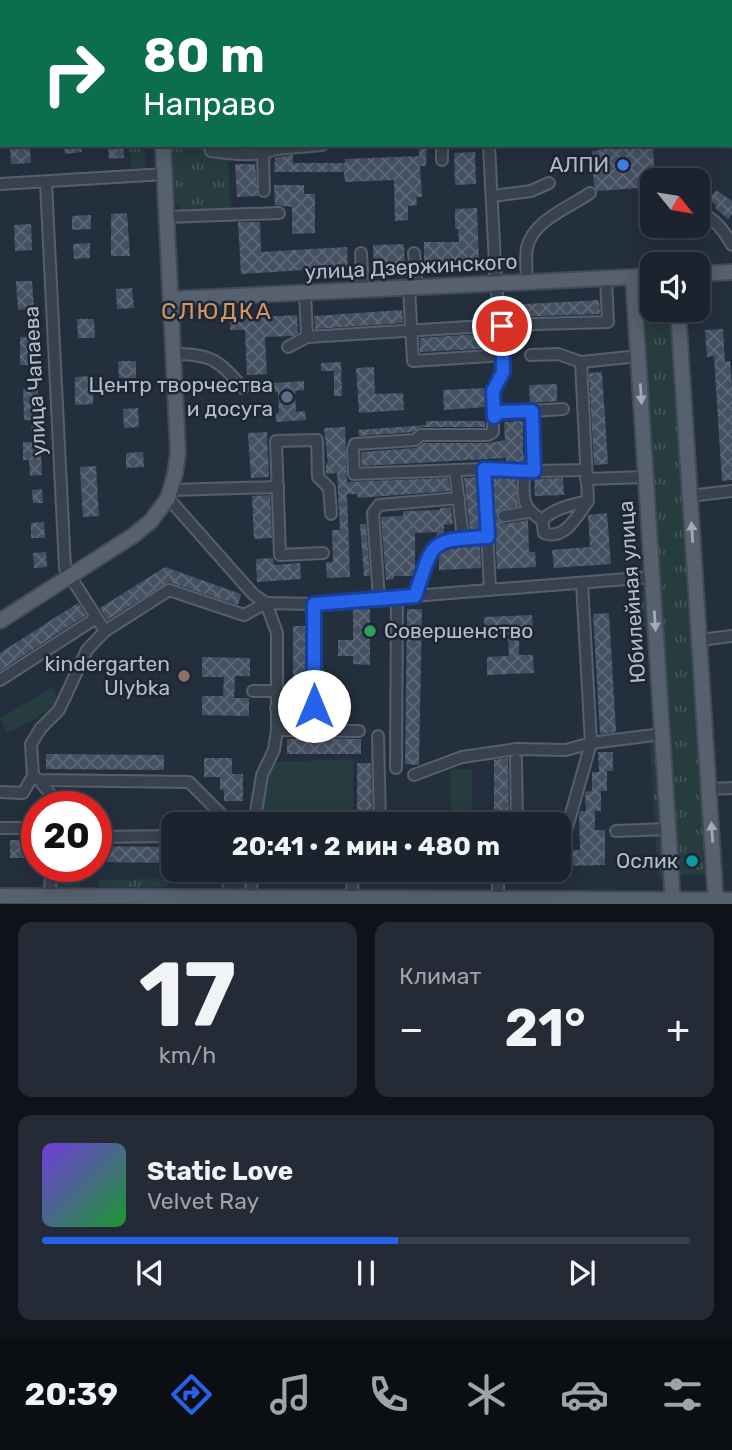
<!DOCTYPE html>
<html lang="ru">
<head>
<meta charset="utf-8">
<style>
  :root { --surface:#1b232e; --page:#242b36; --text:#f1f3f6; --muted:#a0a4aa; --line:#39404a; --accent:#2563eb }
  body { margin:0; font-family:Rubik,sans-serif; background:var(--page); color:var(--text); height:100vh; display:flex; flex-direction:column; font-size:26px; white-space:nowrap }
  * { box-sizing:border-box; margin:0 }
  p { font-size:23px; color:var(--muted) }
  .icon { flex:none; width:38px; height:38px; fill:none; stroke:currentColor; stroke-width:2; stroke-linecap:round; stroke-linejoin:round }
  .map { position:relative; height:904px; overflow:hidden }
  .side { display:flex; flex-direction:column; gap:18px; padding:18px; background:#0f1319; flex:1 }
  .side>* { flex:none }
  .guide { position:absolute; left:0px; top:0px; width:733px; height:147px; box-shadow:0 4px 18px #0003,0 0 0 2px var(--line); background:#0b6e4f; color:#fff; overflow:hidden }
  .needle { width:46px; rotate:120deg }
  .tools { position:absolute; left:640px; top:168px; display:grid; gap:14px }
  .tools a { display:grid; place-items:center; width:70px; height:70px; border-radius:14px; background:var(--surface); box-shadow:0 4px 18px #0003,0 0 0 2px var(--line); font-size:35px }
  .speed { position:absolute; left:21px; top:791px; display:flex; gap:14px; font-size:35px; font-weight:700; text-align:center }
  .speed>* { display:grid; place-content:center; width:91px; height:91px; border-radius:50%; background:var(--surface); box-shadow:0 4px 18px #0003,0 0 0 2px var(--line); line-height:1 }
  .speed .limit { border:10px solid #d22; background:#fff; color:#111 }
  .pin { position:absolute; display:grid; place-items:center; width:60px; height:60px; color:#fff; margin:-30px; border:4px solid #fff; border-radius:50%; box-shadow:0 2px 7px #0007 }
  .me { position:absolute; width:77px; margin:-38px; rotate:0deg; stroke-linejoin:round; filter:drop-shadow(0 0 5px #0008) }
  .turn { display:flex; align-items:center; gap:24px; height:147px; padding:0 28px; font-size:32px }
  .turn .icon { width:91px; height:91px; stroke-width:2.5 }
  .turn b { display:block; font-size:49px; line-height:60px }
  .big { font-size:52px; font-weight:700; line-height:1.1 }
  .side .tile { flex:1; display:flex; flex-direction:column; justify-content:center; gap:10px; min-width:0; padding:0 24px; border-radius:14px; background:var(--page) }
  .side .dial { align-items:center; gap:0 }
  .dial b { font-size:91px; line-height:1 }
  .song { display:flex; align-items:center; gap:21px }
  .cover { width:84px; height:84px; border-radius:10px; background:linear-gradient(135deg,hsl(260 70% 55%),hsl(130 70% 35%)) }
  .played { height:7px; border-radius:4px; background:linear-gradient(90deg,var(--accent) 55%,var(--line) 55%) }
  .keys { display:flex; justify-content:space-around; direction:ltr }
  .heat { display:flex; justify-content:space-between; align-items:center; font-size:38px; direction:ltr }
  .side .tiles { flex:1; display:grid; gap:18px; grid-template-columns:1fr 1fr }
  .tile:last-child { grid-column:span 2 }
  .trip { position:absolute; left:161px; top:812px; width:410px; height:70px; border-radius:14px; background:var(--surface); box-shadow:0 4px 18px #0003,0 0 0 2px var(--line); font-weight:700; line-height:70px; text-align:center }
  .dock { display:flex; height:112px; justify-content:space-around; align-items:center; background:#0b0e12; color:var(--muted) }
  .dock .icon { width:49px; height:49px }
  .dock .active { color:var(--accent) }
  .dock b { font-size:32px; color:var(--text) }
  .map>svg:first-child { display:block }
</style>
</head>
<body>
<div class="map">
<svg width="732" height="904" viewBox="0 0 732 904">
  <defs>
    <pattern id="grass-tufts" width="24" height="20" patternUnits="userSpaceOnUse" patternTransform="scale(1.75)"><rect width="24" height="20" fill="#263c3f"/><path d="M3 7l-1-3M5 7V3M7 7l1-3M15 17l-1-3M17 17v-4M19 17l1-3" fill="none" stroke="#435659"/></pattern>
    <pattern id="building-cross-hatch" width="8" height="8" patternUnits="userSpaceOnUse" patternTransform="scale(1.75)"><rect width="8" height="8" fill="#455162"/><path d="M0 0l8 8M0 8l8-8" fill="none" stroke="#5d6877"/></pattern>
  </defs>
  <rect width="100%" height="100%" fill="#242f3e"/>
  <g fill="url(#grass-tufts)">
    <path d="M129,145H145L146,167L131,168Z"/>
    <path d="M171,145H227L231,210L184,212L175,201Z"/>
    <path d="M639,297H653V310H671L708,875H678Z"/>
    <path d="M638,588C651,592 648,609 649,622L641,631Z"/>
    <path d="M657,740L663,823H655L650,743Z"/>
    <path d="M655,835L664,837L666,879H659Z"/>
    <path d="M170,879L167,887H100L98,880Z"/>
    <path d="M56,880H82L79,888H57Z"/>
    <path d="M221,880H247V884L242,888H221Z"/>
  </g>
  <g fill="#263c3f">
    <path d="M52,688L59,702L32,721L7,733L0,718Z"/>
    <path d="M353,759L354,824H265L262,821L265,777L274,762Z"/>
    <path d="M454,769H469L472,771V806L469,810H453L450,807V772Z"/>
    <path d="M265,870H344L345,877H264Z"/>
  </g>
  <g fill="url(#building-cross-hatch)">
    <path d="M64,145H81L82,152L65,154Z"/>
    <path d="M108,145H123L124,158L109,159Z"/>
    <path d="M419,145H427L426,166H420L422,197H416L417,205L408,206V220L395,221L394,180L345,182L344,172H274L275,158L278,157L293,155V163H345V159L419,156Z"/>
    <path d="M600,145L653,147L655,180H653V187L597,191L594,186L592,151L600,150Z"/>
    <path d="M30,147L31,163L11,164L10,148Z"/>
    <path d="M475,152L476,184L455,185L454,153Z"/>
    <path d="M235,164H255L258,196L237,197Z"/>
    <path d="M274,185H304V194H315V233L292,234V207L275,205Z"/>
    <path d="M716,190L732,201V214L728,219L715,208L717,206L709,199Z"/>
    <path d="M477,208L479,261L424,263V242H459L458,229H455V209Z"/>
    <path d="M127,213L130,256H111V214Z"/>
    <path d="M91,215V229L72,230V216Z"/>
    <path d="M238,222H260L261,252L347,247L348,267L241,274Z"/>
    <path d="M31,224L32,250L15,251L14,225Z"/>
    <path d="M90,243V258L74,259L73,244Z"/>
    <path d="M404,244L405,265L374,266L373,245Z"/>
    <path d="M16,281H32L34,309L18,310Z"/>
    <path d="M132,288L134,308L117,309L116,289Z"/>
    <path d="M599,300L600,314L508,317L506,305Z"/>
    <path d="M402,310L403,323L315,329L314,316Z"/>
    <path d="M297,315L298,333L293,336L265,337L267,374L247,375L245,330H230V322H244V318Z"/>
    <path d="M77,319H94L95,338H78Z"/>
    <path d="M723,329L725,362L730,361L732,387V480L722,481L714,356L707,357L705,330Z"/>
    <path d="M494,333L495,348L420,352V338Z"/>
    <path d="M36,336L37,365H20V337Z"/>
    <path d="M118,361H136V378H119Z"/>
    <path d="M341,362L342,396H334V371H321V363Z"/>
    <path d="M374,367L375,394L403,393L404,410L359,413L356,368Z"/>
    <path d="M602,372L608,464L594,465L589,373Z"/>
    <path d="M93,376V404L75,405V377Z"/>
    <path d="M304,381V390L295,391L296,412L305,411L306,420L276,422V413H279L278,392H275L274,383Z"/>
    <path d="M557,384V401L530,403L529,385Z"/>
    <path d="M486,388L485,407L444,410L443,390Z"/>
    <path d="M23,389H38L42,475L30,476L29,460H23V442H32L31,420H24Z"/>
    <path d="M138,408L139,427L124,428L123,409Z"/>
    <path d="M426,421H485V427H421L412,432L359,436L358,430L426,425Z"/>
    <path d="M523,421V452L525,462H506V458L362,466L361,452L416,448L424,443H488L505,440L504,422Z"/>
    <path d="M345,427L347,482L448,478L450,491L358,498L357,494H347L350,577L327,578L326,562H333L332,530H340L337,473L326,474V463H328L324,428Z"/>
    <path d="M267,432L269,477L251,478L248,433Z"/>
    <path d="M143,452L144,467L126,468V453Z"/>
    <path d="M96,466L99,516L83,517L80,467Z"/>
    <path d="M477,477L479,529L470,530L464,478Z"/>
    <path d="M492,477L516,478L518,506L500,510L496,518L505,524L528,520L529,552H535L536,567L497,569Z"/>
    <path d="M563,478L564,495L535,496L534,479Z"/>
    <path d="M42,489L43,503H33L32,490Z"/>
    <path d="M270,495L272,538L254,539L252,496Z"/>
    <path d="M451,507L453,524L444,525V534L437,537V532L415,533V567L413,576H394V579L386,580L381,517L403,516V511L440,510V508Z"/>
    <path d="M607,513L611,564L554,568L552,550L590,547L588,515Z"/>
    <path d="M44,522L45,538H31V523Z"/>
    <path d="M360,524H366L370,576H364Z"/>
    <path d="M480,545L481,568L439,570V556L445,551L463,546Z"/>
    <path d="M46,552L47,567L34,568L33,553Z"/>
    <path d="M273,558L274,565L300,563L301,579L257,582L256,559Z"/>
    <path d="M165,567L241,594L238,605L169,582L107,620L100,608Z"/>
    <path d="M78,603L86,615L0,671V653Z"/>
    <path d="M353,609H370V665L353,664V656H338V640H353Z"/>
    <path d="M407,609H422L419,765L405,764Z"/>
    <path d="M609,613L616,732L600,734L593,614Z"/>
    <path d="M532,615L533,632L519,633V655H533L534,673L487,675V657L509,656L508,634L485,635L484,617Z"/>
    <rect x="293" y="626" width="13" height="72"/>
    <path d="M202,657L250,658V676H235L234,698H249V716L202,715V696H223L224,677H202Z"/>
    <path d="M315,738L361,739V754H287V739Z"/>
    <path d="M598,752H613V771H607V791H601V811H595V830H605V865L558,866V851L580,850L579,815L580,811H586L585,792L592,791V772H599Z"/>
    <path d="M46,754L164,755V770L46,769Z"/>
    <path d="M204,758H232V774H243V801H224V790H220V777H204Z"/>
    <path d="M508,758L509,824H494V760Z"/>
    <path d="M357,763H371L372,824H357Z"/>
    <path d="M10,840H25L24,858H10Z"/>
    <path d="M96,846L173,847V863L96,862Z"/>
  </g>
  <g fill="none" stroke-linecap="round" stroke-linejoin="round">
    <g stroke="#565f6c" stroke-width="14">
      <g id="minor">
        <path d="M256,0V2"/>
        <path d="M346,0V2"/>
        <path d="M379,0V2"/>
        <path d="M440,0V2"/>
        <path d="M481,0V2"/>
        <path d="M0,71H2"/>
        <path d="M209,145L211,151C234,154 255,157 276,149"/>
        <path d="M276,145V149L322,145"/>
        <path d="M489,145L496,284L504,355L503,372L493,391V432L488,435H421L415,440L355,444L353,449L354,474L484,469L534,471"/>
        <path d="M263,154L264,191"/>
        <path d="M442,160V145"/>
        <path d="M46,183L65,568L105,631"/>
        <path d="M0,184L165,174"/>
        <path d="M492,196L531,191L549,183"/>
        <path d="M698,210C713,218 725,231 732,245"/>
        <path d="M167,217L279,213"/>
        <path d="M361,253L363,291"/>
        <path d="M414,253L417,288"/>
        <path d="M527,283C527,272 525,259 527,248C532,221 570,207 590,193"/>
        <path d="M409,288L413,361L504,355"/>
        <path d="M305,293L307,337L501,325L608,322L606,279"/>
        <path d="M288,347L307,337"/>
        <path d="M174,354C212,354 218,360 243,388"/>
        <path d="M531,355L558,354L581,362L639,356"/>
        <path d="M581,362L588,501"/>
        <path d="M563,409L532,411L534,471L586,470"/>
        <path d="M494,417L499,413L532,411"/>
        <path d="M484,469L490,590"/>
        <path d="M455,470L463,538L488,537"/>
        <path d="M524,470C524,495 519,506 542,520"/>
        <path d="M586,479L646,477"/>
        <path d="M171,490L278,487"/>
        <path d="M689,496L732,491"/>
        <path d="M168,498L253,594L266,603L277,633V730L274,750L262,775L254,824"/>
        <path d="M588,501C577,516 565,541 544,533L542,520C555,508 571,505 588,501Z"/>
        <path d="M504,516L528,512"/>
        <path d="M323,553L280,555L276,441L317,440L318,477L329,488L331,514"/>
        <path d="M415,596C426,564 424,541 463,538"/>
        <path d="M379,598L373,513L379,505L459,498"/>
        <path d="M700,640L732,636"/>
        <path d="M0,680L96,618"/>
        <path d="M253,691H275"/>
        <path d="M276,708L314,706V604"/>
        <path d="M277,730L359,731"/>
        <path d="M378,736L380,824"/>
        <path d="M516,759L517,824"/>
        <path d="M396,768L397,597"/>
        <path d="M414,775L462,757L517,749L566,750L591,743L662,734"/>
        <path d="M33,776L31,744L41,728L59,710L87,650L105,631L169,590L244,615L266,603L314,604L652,577"/>
        <path d="M39,780L51,795V807"/>
        <path d="M709,789L732,788"/>
        <path d="M0,792L23,793L33,776L39,780L189,782L228,821"/>
        <path d="M217,824L228,821L254,823"/>
        <path d="M0,828H37"/>
        <path d="M616,831L669,829"/>
        <path d="M96,837L173,836"/>
        <path d="M558,842H563L591,743L582,583"/>
        <path d="M50,896L51,866"/>
        <path d="M251,898L252,870"/>
        <path d="M352,898L353,870"/>
        <path d="M498,899V870"/>
      </g>
    </g>
    <g stroke="#414a57" stroke-width="18">
      <g id="major">
        <path d="M156,0V2"/>
        <path d="M698,274L732,272"/>
        <path d="M633,277L673,904"/>
        <path d="M171,299L653,276"/>
        <path d="M678,310L716,904"/>
        <path d="M0,621L134,535L151,521L168,498L175,474L178,452L163,145"/>
        <path d="M0,896L732,900"/>
      </g>
    </g>
    <use href="#minor" stroke="#38414e" stroke-width="10"/>
    <use href="#major" stroke="#56606e" stroke-width="14"/>
  </g>
  <defs><path id="oneway-solid" d="M-6-.8H1V-3.2L6.5 0L1 3.2V.8H-6Z" transform="scale(1.75)"/></defs>
  <g fill="#a1aab7">
    <use href="#oneway-solid" transform="translate(641 394) rotate(86)"/>
    <use href="#oneway-solid" transform="translate(692 532) rotate(-94)"/>
    <use href="#oneway-solid" transform="translate(655 621) rotate(86)"/>
    <use href="#oneway-solid" transform="translate(712 832) rotate(-94)"/>
  </g>
  <g fill="none" stroke-linecap="round" stroke-linejoin="round">
    <g stroke="#184099" stroke-width="18">
      <path id="route" d="M314,706V604L415,596C434,541 427,540 488,537L484,469L534,471L532,411L499,412L494,417L493,391L503,372L502,326"/>
    </g>
    <use href="#route" stroke="#2563eb" stroke-width="12"/>
  </g>
  <circle fill="#3f7fe0" stroke="#1d2633" stroke-width="2.5" cx="623" cy="165" r="7"/>
  <circle fill="#5c6f8a" stroke="#1d2633" stroke-width="2.5" cx="287" cy="397" r="7"/>
  <circle fill="#2e9e5b" stroke="#1d2633" stroke-width="2.5" cx="370" cy="631" r="7"/>
  <circle fill="#8d6e63" stroke="#1d2633" stroke-width="2.5" cx="184" cy="676" r="7"/>
  <circle fill="#0f9aa8" stroke="#1d2633" stroke-width="2.5" cx="692" cy="861" r="7"/>
  <g text-anchor="middle" stroke-width="5" stroke-linejoin="round" paint-order="stroke">
    <g font-size="21" fill="#b4bcc9" stroke="#1d2633" text-anchor="end">
      <text x="609" y="172">АЛПИ</text>
      <text x="273" y="392">Центр творчества<tspan x="273" dy="24">и досуга</tspan></text>
      <text x="384" y="638" text-anchor="start">Совершенство</text>
      <text x="170" y="671">kindergarten<tspan x="170" dy="24">Ulybka</tspan></text>
      <text x="678" y="868">Ослик</text>
    </g>
    <g font-size="21" fill="#b4bcc9" stroke="#1d2633">
      <text transform="translate(411 267) rotate(-3)" y="7">улица Дзержинского</text>
      <text transform="translate(35 381) rotate(-93)" y="7">улица Чапаева</text>
      <text transform="translate(632 592) rotate(-94)" y="7">Юбилейная улица</text>
    </g>
    <g font-size="23" letter-spacing="2" fill="#d59563" stroke="#1d2633">
      <text x="217" y="319">СЛЮДКА</text>
    </g>
  </g>
</svg>
<div class="tools">
<a><svg class="needle" viewBox="-14 -14 28 28"><path d="M0-13l5 13h-10z" fill="#e53935"/><path d="M0 13l5-13h-10z" fill="#a0a4aa"/></svg></a>
<a><svg class="icon" aria-label="sound" viewBox="0 0 24 24"><path d="M4 9h4l5-4v14l-5-4H4zM17 9q2 3 0 6"/></svg></a>
</div>
<div class="speed"><div class="limit">20</div></div>
<div class="pin" style="left:502px;top:326px;background:#d93025"><svg class="icon" aria-label="arrive" viewBox="0 0 24 24"><path d="M6 21V4h12l-3 4 3 4H6"/></svg></div>
<svg class="me" style="left:314px;top:706px" viewBox="-20 -20 40 40"><circle r="19" fill="#fff"/><path d="M0-13L10 11 0 6-10 11z" fill="#2563eb"/></svg>
<div class="trip">20:41 · 2 мин · 480 m</div>
<div class="guide">
<div class="turn"><svg class="icon" aria-label="right" viewBox="0 0 24 24"><path d="M7 20v-9h11M14 6l5 5-5 5"/></svg><div><b>80 m</b>Направо</div></div>
</div>
</div>
<section class="side">
<div class="tiles">
<div class="tile dial"><b>17</b><p>km/h</p></div>
<div class="tile"><p>Климат</p>
<div class="heat"><a>−</a><b class="big">21°</b><a>+</a></div>
</div>
<div class="tile">
<div class="song"><i class="cover"></i><div><b>Static Love</b><p>Velvet Ray</p></div></div>
<div class="played"></div>
<div class="keys"><svg class="icon" aria-label="previous" viewBox="0 0 24 24"><path d="M18 5L8 12l10 7zM5 5v14"/></svg><svg class="icon" aria-label="pause" viewBox="0 0 24 24"><path d="M8 5v14M16 5v14"/></svg><svg class="icon" aria-label="next" viewBox="0 0 24 24"><path d="M6 5l10 7-10 7zM19 5v14"/></svg></div>
</div>
</div>
</section>
<nav class="dock">
<b>20:39</b>
<svg class="icon active" aria-label="directions" viewBox="0 0 24 24"><path d="M12 3l9 9-9 9-9-9zM9 14v-3h6M13 9l2 2-2 2"/></svg>
<svg class="icon" aria-label="music" viewBox="0 0 24 24"><path d="M9 18V5l10-2v13"/><circle cx="6" cy="18" r="3"/><circle cx="16" cy="16" r="3"/></svg>
<svg class="icon" aria-label="phone" viewBox="0 0 24 24"><path d="M5 4h4l2 5-3 2q2 4 5 5l2-3 5 2v4C11 20 4 13 5 4z"/></svg>
<svg class="icon" aria-label="climate" viewBox="0 0 24 24"><path d="M12 3v18M4 7l16 10M4 17L20 7"/></svg>
<svg class="icon" aria-label="car" viewBox="0 0 24 24"><path d="M5 17H2v-5l4-1 3-4h7l3 4 3 1v5h-3M9 17h6M6 11h13"/><circle cx="7" cy="17" r="2"/><circle cx="17" cy="17" r="2"/></svg>
<svg class="icon" aria-label="filters" viewBox="0 0 24 24"><path d="M4 7h16M4 17h16"/><circle cx="9" cy="7" r="2"/><circle cx="15" cy="17" r="2"/></svg>
</nav>
</body>
</html>
